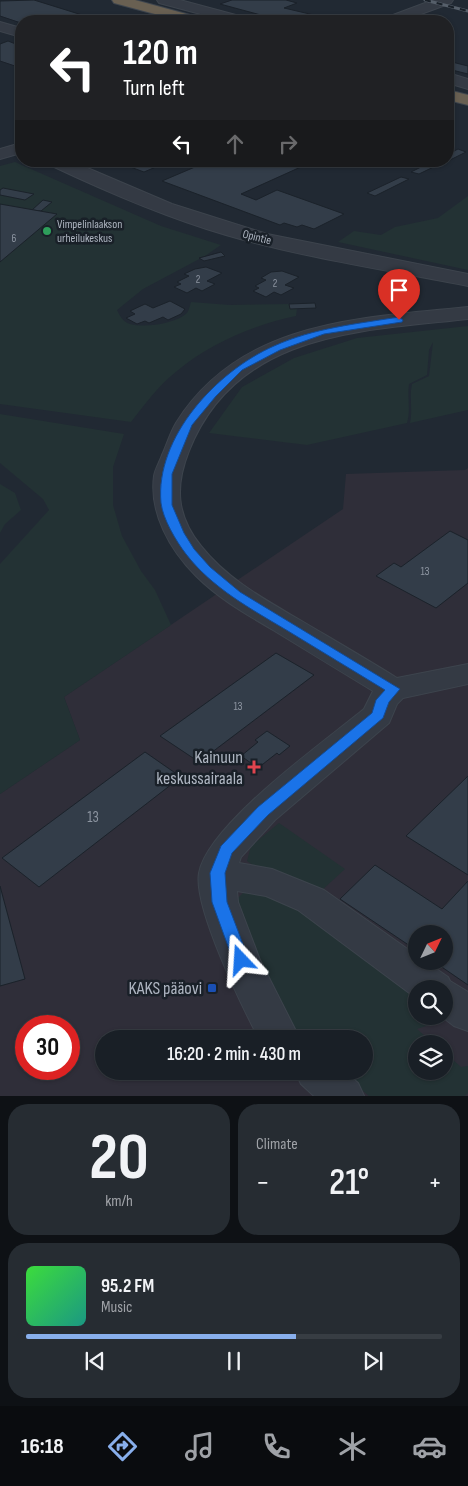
<!DOCTYPE html>
<html lang="en">
<head>
<meta charset="utf-8">
<style>
  :root { --surface:#191f26; --page:#262c32; --text:#f1f3f6; --muted:#9fa2a7; --line:#373d43; --accent:#88afec }
  body { margin:0; font-family:"Sofia Sans Condensed",sans-serif; background:var(--page); color:var(--text); height:100vh; display:flex; flex-direction:column; font-size:19px; white-space:nowrap }
  * { box-sizing:border-box; margin:0 }
  p { font-size:16px; color:var(--muted) }
  .icon { flex:none; width:28px; height:28px; fill:none; stroke:currentColor; stroke-width:2; stroke-linecap:round; stroke-linejoin:round }
  .map { position:relative; height:1096px; overflow:hidden }
  .drawer { display:flex; flex-direction:column; gap:8px; padding:8px; background:#0e1115; flex:1 }
  .drawer>* { flex:none }
  .hud { position:absolute; left:15px; top:15px; width:439px; height:152px; border-radius:20px; box-shadow:0 1px 4px #0004,0 0 0 1px var(--line); background:#202124; color:#fff; overflow:hidden }
  .needle { width:32px; rotate:47deg }
  .fabs { position:absolute; left:408px; top:925px; display:grid; gap:10px }
  .fabs a { display:grid; place-items:center; width:45px; height:45px; border-radius:50%; background:var(--surface); box-shadow:0 1px 4px #0004,0 0 0 1px var(--line); font-size:25px }
  .speed { position:absolute; left:15px; top:1015px; display:flex; gap:10px; font-size:25px; font-weight:700; text-align:center }
  .speed>* { display:grid; place-content:center; width:65px; height:65px; border-radius:50%; background:var(--surface); box-shadow:0 1px 4px #0004,0 0 0 1px var(--line); line-height:1 }
  .speed .limit { border:8px solid #d22; background:#fff; color:#111 }
  .pin { position:absolute; display:grid; place-items:center; width:42px; height:42px; color:#fff; margin:-51px -21px; border-radius:50% 50% 50% 0; rotate:-45deg; box-shadow:0 0 5px #0007 }
  .pin .icon { rotate:45deg }
  .me { position:absolute; width:55px; margin:-28px; rotate:340deg; stroke-linejoin:round; filter:drop-shadow(0 0 4px #0008) }
  .turn { display:flex; align-items:center; gap:18px; height:105px; padding:0 25px; font-size:22px }
  .turn .icon { width:65px; height:65px; stroke-width:2.5 }
  .turn b { display:block; font-size:35px; line-height:42px }
  .lanes { display:flex; align-items:center; height:48px; padding:0 25px; background:#0003; justify-content:center; gap:25px; direction:ltr }
  .lanes .off { opacity:.35 }
  .big { font-size:38px; font-weight:600; line-height:1.1 }
  .drawer .card { flex:1; display:flex; flex-direction:column; justify-content:center; gap:8px; min-width:0; padding:0 18px; border-radius:20px; background:var(--page) }
  .drawer .dial { align-items:center; gap:0 }
  .dial b { font-size:65px; line-height:1 }
  .song { display:flex; align-items:center; gap:15px }
  .cover { width:60px; height:60px; border-radius:8px; background:linear-gradient(135deg,hsl(120 70% 55%),hsl(170 70% 35%)) }
  .played { height:5px; border-radius:2px; background:linear-gradient(90deg,var(--accent) 65%,var(--line) 65%) }
  .keys { display:flex; justify-content:space-around; direction:ltr }
  .heat { display:flex; justify-content:space-between; align-items:center; font-size:28px; direction:ltr }
  .drawer .tiles { flex:1; display:grid; gap:8px; grid-template-columns:1fr 1fr }
  .card:last-child { grid-column:span 2 }
  .trip { position:absolute; left:95px; top:1030px; width:278px; height:50px; border-radius:25px; background:var(--surface); box-shadow:0 1px 4px #0004,0 0 0 1px var(--line); font-weight:600; line-height:50px; text-align:center }
  .menu { display:flex; height:80px; justify-content:space-around; align-items:center; background:#0a0c0f; color:var(--muted) }
  .menu .icon { width:35px; height:35px }
  .menu .selected { color:var(--accent) }
  .menu b { font-size:22px; color:var(--text) }
  .map>svg:first-child { display:block }
</style>
</head>
<body>
<div class="map">
<svg width="468" height="1096" viewBox="0 0 468 1096">
  <rect width="100%" height="100%" fill="#212933"/>
  <path fill="#2f2e39" fill-rule="evenodd" d="M468,468V1096H0V794L80,740L64,697L343,509L346,474L465,470ZM416,934H444V961H416ZM416,989H444V1016H416ZM26,1026H69V1069H26ZM104,1039H364V1071H104ZM416,1044H444V1071H416Z"/>
  <g fill="#233234">
    <path d="M15,162L161,226L221,245L205,256L143,289L117,310C120,316 123,322 130,324C145,328 175,324 187,313C189,310 190,305 191,302L230,305L289,304L291,309H297L296,316C256,324 209,344 177,371C159,385 145,404 131,422L0,404V166Z"/>
    <path d="M468,196V270L338,242L354,231L381,235L395,227L438,218Z"/>
    <path d="M468,326V410L410,423C413,409 409,398 412,384L429,376L433,342L429,350L427,375L409,384C407,398 411,409 407,423L307,445L209,433L242,387L294,358L357,338Z"/>
    <path d="M0,414L124,434L113,467V505L122,536L141,571L155,590L171,625L64,697L80,740L0,794V564L49,510L43,499L0,463Z"/>
    <path d="M0,484L15,493L21,510L5,524L0,533Z"/>
    <path d="M279,823L345,869L320,892L258,869L247,861L251,846Z"/>
    <path d="M245,891L273,893L410,982L416,989V1016H441L444,1020L417,1029L434,1044H416V1071H444V1052L461,1067L468,1066V1093L465,1096H369L339,1071H364V1039H302C269,999 254,947 237,899Z"/>
  </g>
  <g fill="#333d49" stroke="#1b222a">
    <path d="M34,0L95,19L88,21L21,23L0,16V1Z"/>
    <path d="M232,0H286L297,3L284,8L314,15L298,21H283L220,4Z"/>
    <path d="M8,41L21,46V68L0,61V44Z"/>
    <path d="M448,61L468,66V74L448,69Z"/>
    <path d="M458,149L466,152L448,161V154Z"/>
    <path d="M114,161H170L144,172Z"/>
    <path d="M209,161H314L241,194L256,200L277,190L344,214L314,229L302,225L297,227L284,223L280,225L162,181Z"/>
    <path d="M433,161H446L419,174L411,172Z"/>
    <path d="M401,177L409,179L375,196L367,193Z"/>
    <path d="M3,188L34,194L25,200L0,195V190Z"/>
    <path d="M43,200L52,202L41,211L32,210Z"/>
    <path d="M0,204L57,214L0,262Z"/>
    <path d="M221,252L225,256L204,261L199,258Z"/>
    <path d="M206,267L222,273L207,281L215,284L202,291L196,288L187,293L174,287L181,284L177,282L189,276L184,274L195,269Z"/>
    <path d="M282,271L299,277L285,285L294,288L281,295L274,292L266,297L253,291L259,288L255,286L266,280L261,278L271,272Z"/>
    <path d="M170,301L185,309L181,314L168,320L163,317L149,323L145,321L137,324L126,318L135,314L130,311L145,304L153,308Z"/>
    <path d="M315,303L316,308L290,309L289,304Z"/>
    <path d="M450,531L468,540V583L436,608L376,576L394,563L401,567Z"/>
    <path d="M276,653L314,675L199,762L160,736Z"/>
    <path d="M267,731L290,746L279,755L277,753L258,768L241,756L258,742L255,740Z"/>
    <path d="M145,752L181,777L39,887L2,858Z"/>
    <path d="M468,776V875L406,836Z"/>
    <path d="M375,865L442,909L468,881V985L433,961H444V934H416V950L340,899Z"/>
    <path d="M0,886L25,979L0,986Z"/>
  </g>
  <g fill="none" stroke-linecap="round" stroke-linejoin="round">
    <g stroke="#3d444d" stroke-width="2">
      <g id="minor">
        <path d="M157,0H180L247,18L249,21H227L159,3Z"/>
        <path d="M433,0H453L451,3L402,21H383L385,18Z"/>
        <path d="M0,22L21,28V37L0,31Z"/>
        <path d="M448,73L468,79V89L448,83Z"/>
        <path d="M21,143V153L0,159V149Z"/>
        <path d="M47,161H71L172,204L267,234L468,274V286C387,270 305,258 226,235C165,217 107,192 50,165Z"/>
        <path d="M468,307V319C360,331 236,332 189,451C175,486 176,515 201,546C227,579 264,599 300,620C332,639 365,658 397,678L468,664V684L403,698L397,704L389,723L275,820L241,857L239,863L272,869L324,890L416,955V961H425L448,977L450,981L468,992V1031L454,1026L441,1016H444V989H416V998L298,910L266,896L237,891L238,902L260,960L300,1039H259C242,1006 193,907 199,873C208,824 324,742 364,709L373,691C340,671 307,651 273,630C246,614 219,599 196,576C170,550 149,513 154,476C155,469 160,461 162,455C167,444 170,433 176,423C240,320 361,318 468,307Z"/>
        <path d="M295,1071H344L358,1083L364,1096H314L301,1084Z"/>
      </g>
    </g>
    <g stroke="#3e454e" stroke-width="2">
      <g id="highway">
        <path d="M112,0H135L201,18L203,21H181L114,3Z"/>
        <path d="M448,90L468,95V105L448,100Z"/>
      </g>
    </g>
    <use href="#minor" fill="#343a44" fill-rule="evenodd"/>
    <use href="#highway" fill="#696052" fill-rule="evenodd"/>
    <g stroke="#565f6a" stroke-width="3">
      <path id="rail" d="M425,0L468,11"/>
    </g>
    <use href="#rail" stroke="#192028" stroke-width="2" stroke-dasharray="6" stroke-linecap="butt"/>
  </g>
  <path fill="#1a73e8" stroke="#114b97" d="M399,317L403,320L402,322L324,334L280,350L242,370L216,396L192,425L172,474V505L184,533L194,549L210,567L240,592L400,689L389,702L383,718L268,815L232,853L225,873L227,902L249,960L246,965L241,967L235,965L233,960L212,902L210,873L221,846L258,807L372,713L376,700L385,690C353,670 320,651 288,631C251,609 212,588 186,554C176,541 163,519 161,503C155,437 217,371 274,346C314,328 356,324 399,317Z"/>
  <circle fill="#2e9e5b" stroke="#192028" stroke-width="2" cx="47" cy="231" r="5"/>
  <path fill="#e0444e" stroke="#192028" stroke-width="2" d="M251.5 759.5h5v5h5v5h-5v5h-5v-5h-5v-5h5z"/>
  <rect fill="#1a4fb4" stroke="#192028" stroke-width="2" x="207" y="983" width="10" height="10" rx="2.5"/>
  <g text-anchor="middle" stroke-width="5" stroke-linejoin="round" paint-order="stroke">
    <g font-size="11" fill="#8d95a1">
      <text x="14" y="242">6</text>
      <text x="198" y="283">2</text>
      <text x="275" y="287">2</text>
    </g>
    <g font-size="12" fill="#aeb5c1" stroke="#192028" text-anchor="start">
      <text x="57" y="228">Vimpelinlaakson<tspan x="57" dy="14">urheilukeskus</tspan></text>
    </g>
    <g font-size="12" fill="#aeb5c1" stroke="#192028">
      <text transform="translate(257 237) rotate(14)" y="4">Opintie</text>
    </g>
    <g font-size="12" fill="#8d95a1">
      <text x="425" y="575">13</text>
      <text x="238" y="710">13</text>
    </g>
    <g font-size="15" fill="#8d95a1">
      <text x="93" y="822">13</text>
    </g>
    <g font-size="18" fill="#aeb5c1" stroke="#192028" text-anchor="end">
      <text x="243" y="763">Kainuun<tspan x="243" dy="21">keskussairaala</tspan></text>
      <text x="202" y="994">KAKS pääovi</text>
    </g>
  </g>
</svg>
<div class="fabs">
<a><svg class="needle" viewBox="-14 -14 28 28"><path d="M0-13l5 13h-10z" fill="#e53935"/><path d="M0 13l5-13h-10z" fill="#9fa2a7"/></svg></a>
<a><svg class="icon" aria-label="search" viewBox="0 0 24 24"><circle cx="10" cy="10" r="6"/><path d="M15 15l6 6"/></svg></a>
<a><svg class="icon" aria-label="layers" viewBox="0 0 24 24"><path d="M12 4l9 5-9 5-9-5zM3 14l9 5 9-5"/></svg></a>
</div>
<div class="speed"><div class="limit">30</div></div>
<div class="pin" style="left:399px;top:320px;background:#d93025"><svg class="icon" aria-label="arrive" viewBox="0 0 24 24"><path d="M6 21V4h12l-3 4 3 4H6"/></svg></div>
<svg class="me" style="left:241px;top:960px" viewBox="-20 -20 40 40"><path d="M0-17L14 15 0 8-14 15z" fill="#1a73e8" stroke="#fff" stroke-width="4"/></svg>
<div class="trip">16:20 · 2 min · 430 m</div>
<div class="hud">
<div class="turn"><svg class="icon" aria-label="left" viewBox="0 0 24 24"><path d="M17 20v-9H6M10 6l-5 5 5 5"/></svg><div><b>120 m</b>Turn left</div></div>
<div class="lanes"><svg class="icon" aria-label="left" viewBox="0 0 24 24"><path d="M17 20v-9H6M10 6l-5 5 5 5"/></svg><svg class="icon off" aria-label="ahead" viewBox="0 0 24 24"><path d="M12 20V5M6 11l6-6 6 6"/></svg><svg class="icon off" aria-label="right" viewBox="0 0 24 24"><path d="M7 20v-9h11M14 6l5 5-5 5"/></svg></div>
</div>
</div>
<section class="drawer">
<div class="tiles">
<div class="card dial"><b>20</b><p>km/h</p></div>
<div class="card"><p>Climate</p>
<div class="heat"><a>−</a><b class="big">21°</b><a>+</a></div>
</div>
<div class="card">
<div class="song"><i class="cover"></i><div><b>95.2 FM</b><p>Music</p></div></div>
<div class="played"></div>
<div class="keys"><svg class="icon" aria-label="previous" viewBox="0 0 24 24"><path d="M18 5L8 12l10 7zM5 5v14"/></svg><svg class="icon" aria-label="pause" viewBox="0 0 24 24"><path d="M8 5v14M16 5v14"/></svg><svg class="icon" aria-label="next" viewBox="0 0 24 24"><path d="M6 5l10 7-10 7zM19 5v14"/></svg></div>
</div>
</div>
</section>
<nav class="menu">
<b>16:18</b>
<svg class="icon selected" aria-label="directions" viewBox="0 0 24 24"><path d="M12 3l9 9-9 9-9-9zM9 14v-3h6M13 9l2 2-2 2"/></svg>
<svg class="icon" aria-label="music" viewBox="0 0 24 24"><path d="M9 18V5l10-2v13"/><circle cx="6" cy="18" r="3"/><circle cx="16" cy="16" r="3"/></svg>
<svg class="icon" aria-label="phone" viewBox="0 0 24 24"><path d="M5 4h4l2 5-3 2q2 4 5 5l2-3 5 2v4C11 20 4 13 5 4z"/></svg>
<svg class="icon" aria-label="climate" viewBox="0 0 24 24"><path d="M12 3v18M4 7l16 10M4 17L20 7"/></svg>
<svg class="icon" aria-label="car" viewBox="0 0 24 24"><path d="M5 17H2v-5l4-1 3-4h7l3 4 3 1v5h-3M9 17h6M6 11h13"/><circle cx="7" cy="17" r="2"/><circle cx="17" cy="17" r="2"/></svg>
</nav>
</body>
</html>
